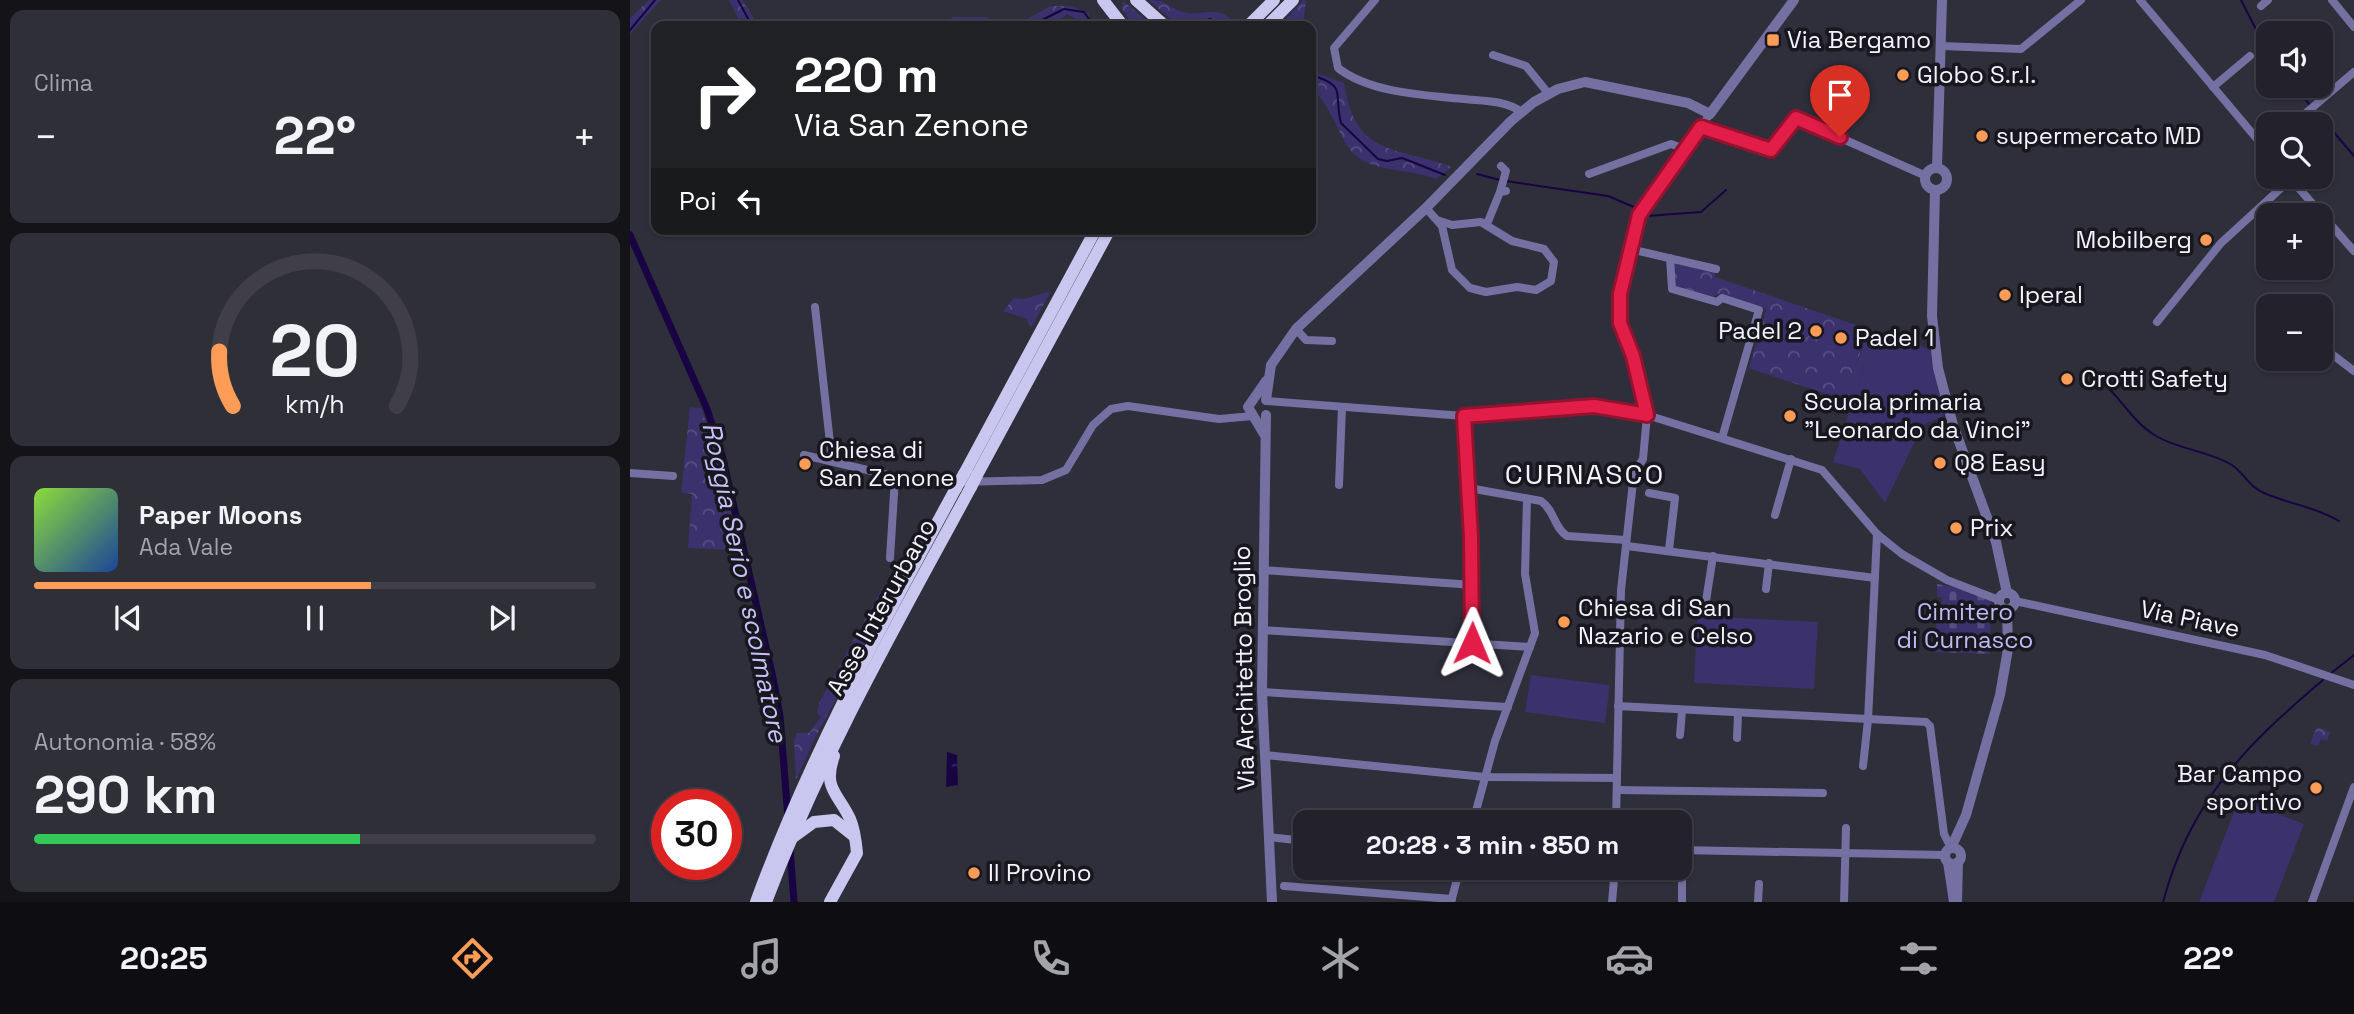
<!DOCTYPE html>
<html lang="it">
<head>
<meta charset="utf-8">
<style>
  :root { --surface:#23222c; --page:#2f2f38; --text:#f1f3f6; --muted:#a3a4a9; --line:#403f48; --accent:#fd9c57 }
  body { margin:0; font-family:"Space Grotesk",sans-serif; background:var(--page); color:var(--text); height:100vh; display:flex; flex-direction:column; font-size:26px; white-space:nowrap }
  * { box-sizing:border-box; margin:0 }
  p { font-size:23px; color:var(--muted) }
  .icon { flex:none; width:38px; height:38px; fill:none; stroke:currentColor; stroke-width:2; stroke-linecap:round; stroke-linejoin:round }
  .map { position:relative; flex:1; overflow:hidden }
  .panel { display:flex; flex-direction:column; gap:10px; padding:10px; background:#131318; width:630px }
  .panel>* { flex:none }
  .top-card { position:absolute; left:21px; top:21px; width:665px; height:214px; border-radius:14px; box-shadow:0 2px 5px #0004,0 0 0 2px var(--line); background:#202124; color:#fff; overflow:hidden }
  .buttons { position:absolute; left:1626px; top:21px; display:grid; gap:14px }
  .buttons a { display:grid; place-items:center; width:77px; height:77px; border-radius:14px; background:var(--surface); box-shadow:0 2px 5px #0004,0 0 0 2px var(--line); font-size:35px }
  .speed { position:absolute; left:21px; top:789px; display:flex; gap:14px; font-size:35px; font-weight:700; text-align:center }
  .speed>* { display:grid; place-content:center; width:91px; height:91px; border-radius:50%; background:var(--surface); box-shadow:0 2px 5px #0004,0 0 0 2px var(--line); line-height:1 }
  .speed .limit { border:10px solid #d22; background:#fff; color:#111 }
  .pin { position:absolute; display:grid; place-items:center; width:60px; height:60px; color:#fff; margin:-72px -30px; border-radius:50% 50% 50% 0; rotate:-45deg; box-shadow:0 0 7px #0007 }
  .pin .icon { rotate:45deg }
  .me { position:absolute; width:77px; margin:-38px; rotate:1deg; stroke-linejoin:round; filter:drop-shadow(0 0 5px #0008) }
  .turn { display:flex; align-items:center; gap:24px; height:147px; padding:0 28px; font-size:32px }
  .turn .icon { width:91px; height:91px; stroke-width:2.5 }
  .turn b { display:block; font-size:49px; line-height:60px }
  .then { display:flex; align-items:center; height:66px; padding:0 28px; background:#0003; gap:14px; font-size:26px }
  .big { font-size:52px; font-weight:600; line-height:1.1 }
  .panel .card { flex:1; display:flex; flex-direction:column; justify-content:center; gap:10px; min-width:0; padding:0 24px; border-radius:14px; background:var(--page) }
  .panel .dial { align-items:center; gap:0 }
  .dial svg { height:182px; overflow:visible; fill:none; stroke:var(--line); stroke-width:7; stroke-linecap:round; text-anchor:middle }
  .dial text { fill:var(--text); stroke:none }
  .song { display:flex; align-items:center; gap:21px }
  .cover { width:84px; height:84px; border-radius:10px; background:linear-gradient(135deg,hsl(90 70% 55%),hsl(220 70% 35%)) }
  .played { height:7px; border-radius:4px; background:linear-gradient(90deg,var(--accent) 60%,var(--line) 60%) }
  .keys { display:flex; justify-content:space-around; direction:ltr }
  .heat { display:flex; justify-content:space-between; align-items:center; font-size:38px; direction:ltr }
  .charge { height:10px; border-radius:5px; background:linear-gradient(90deg,#34c759 58%,var(--line) 0) }
  .trip { position:absolute; left:663px; top:810px; width:399px; height:70px; border-radius:14px; background:var(--surface); box-shadow:0 2px 5px #0004,0 0 0 2px var(--line); font-weight:600; line-height:70px; text-align:center }
  .dock { display:flex; height:112px; justify-content:space-around; align-items:center; background:#0e0e12; color:var(--muted) }
  .dock .icon { width:49px; height:49px }
  .dock .on { color:var(--accent) }
  .dock b { font-size:32px; color:var(--text) }
  main { display:flex; flex:1; min-height:0 }
  .map>svg:first-child { display:block }
</style>
</head>
<body>
<main>
<section class="panel">
<div class="card"><p>Clima</p>
<div class="heat"><a>−</a><b class="big">22°</b><a>+</a></div>
</div>
<div class="card dial"><svg viewBox="0 0 100 80">
<path d="M14 69A42 42 0 1 1 86 69"/>
<path d="M14 69A42 42 0 0 1 8 45" stroke="#fd9c57"/>
<text x="50" y="56" font-size="32" font-weight="700">20</text>
<text x="50" y="72" font-size="11">km/h</text>
</svg></div>
<div class="card">
<div class="song"><i class="cover"></i><div><b>Paper Moons</b><p>Ada Vale</p></div></div>
<div class="played"></div>
<div class="keys"><svg class="icon" aria-label="previous" viewBox="0 0 24 24"><path d="M18 5L8 12l10 7zM5 5v14"/></svg><svg class="icon" aria-label="pause" viewBox="0 0 24 24"><path d="M8 5v14M16 5v14"/></svg><svg class="icon" aria-label="next" viewBox="0 0 24 24"><path d="M6 5l10 7-10 7zM19 5v14"/></svg></div>
</div>
<div class="card"><p>Autonomia · 58%</p><b class="big">290 km</b><div class="charge"></div></div>
</section>
<div class="map">
<svg width="1724" height="902" viewBox="0 0 1724 902">
  <defs>
    <pattern id="forest-crowns" width="20" height="18" patternUnits="userSpaceOnUse" patternTransform="scale(1.75)"><rect width="20" height="18" fill="#3a316d"/><path d="M2 6a3 3 0 1 1 6 0M12 15a3 3 0 1 1 6 0" fill="none" stroke="#574f83"/></pattern>
    <pattern id="cemetery-stones" width="16" height="16" patternUnits="userSpaceOnUse" patternTransform="scale(1.75)"><rect width="16" height="16" fill="#3a316d"/><path d="M2 7V4a2 2 0 0 1 4 0v3zM10 15v-3a2 2 0 0 1 4 0v3z" fill="#574f83"/></pattern>
    <pattern id="water-ripples" width="26" height="14" patternUnits="userSpaceOnUse" patternTransform="scale(1.75)"><rect width="26" height="14" fill="#180443"/><path d="M2 4q2-2 4 0t4 0M15 11q2-2 4 0t4 0" fill="none" stroke="#3a295f"/></pattern>
  </defs>
  <rect width="100%" height="100%" fill="#2f2e3b"/>
  <g fill="url(#forest-crowns)">
    <path d="M19,0H31L0,34V18Z"/>
    <path d="M99,0H112L129,26H112Z"/>
    <path d="M519,0C537,0 535,5 550,11C571,20 583,0 608,25L548,26Z"/>
    <path d="M673,0H676L673,26H650Z"/>
    <path d="M493,1L524,26H504L492,9Z"/>
    <path d="M421,6H440L459,13V26L437,14L422,26H383Z"/>
    <path d="M324,17H355L382,26H304Z"/>
    <path d="M681,71L714,83C725,157 766,146 822,167L806,179C781,169 741,172 723,153C709,138 697,96 681,90Z"/>
    <path d="M1043,263L1085,273V277L1238,329L1227,363L1234,365L1224,401L1220,402L1119,368L1136,309L1089,294L1082,297L1045,287Z"/>
    <path d="M421,291L401,328L397,319L373,311L384,298L394,299Z"/>
    <path d="M60,407L71,408L89,460L109,550L58,548L62,494L51,493Z"/>
    <path d="M254,585L256,605L185,738L166,780L164,740L167,733H179L191,717L187,713L189,703Z"/>
    <path d="M1687,727L1700,732L1697,741L1691,739L1688,746L1680,744Z"/>
  </g>
  <path fill="url(#cemetery-stones)" d="M1307,584L1331,588L1361,599L1360,654L1305,652L1306,617H1311L1312,597H1307Z"/>
  <g fill="#3a316d">
    <path d="M1178,321L1197,327L1193,340L1174,334Z"/>
    <path d="M1202,328L1224,335L1220,347L1198,341Z"/>
    <path d="M1238,329L1300,349L1314,416L1293,425L1255,503L1230,469L1203,462L1234,366L1227,364Z"/>
    <path d="M1067,616L1188,622L1184,689L1064,683Z"/>
    <path d="M901,675L980,685L975,723L895,712Z"/>
    <path d="M1609,799L1674,824L1644,902H1569Z"/>
  </g>
  <path fill="url(#water-ripples)" d="M317,752L327,755L328,785L316,787Z"/>
  <g fill="none" stroke-linecap="round" stroke-linejoin="round">
    <g stroke="#180443" stroke-width="2">
      <path d="M108,0L122,26"/>
      <path d="M1611,0L1638,53"/>
      <path d="M571,23L580,19L598,26"/>
      <path d="M326,26H358"/>
      <path d="M400,26L434,9L454,12L464,26"/>
      <path d="M0,30L25,0"/>
      <path d="M681,75C718,86 703,92 711,123L748,159L757,161L772,158L815,175"/>
      <path d="M1665,86L1679,104"/>
      <path d="M1687,112L1724,156"/>
      <path d="M847,174L870,180"/>
      <path d="M876,181L978,196L1004,207"/>
      <path d="M1017,216L1071,212L1096,190"/>
      <path d="M1469,379C1490,396 1502,422 1526,436C1550,450 1579,451 1602,465C1614,473 1619,487 1634,493C1659,504 1686,507 1709,521"/>
      <path d="M1700,674L1724,655"/>
      <path d="M1533,902C1560,801 1615,746 1693,680"/>
    </g>
    <g stroke="#180443" stroke-width="7">
      <path d="M0,235L77,409L93,459L143,678L150,716L158,818"/>
      <path d="M160,848L164,902"/>
    </g>
    <g stroke="#7470a1" stroke-width="8">
      <path d="M745,0L704,48L708,68C740,93 794,95 834,99C854,101 874,100 892,112"/>
      <path d="M1510,0L1638,152"/>
      <path d="M1702,0L1724,27"/>
      <path d="M1631,6L1638,0"/>
      <path d="M1311,46L1391,49L1451,0"/>
      <path d="M863,55L896,66L918,93"/>
      <path d="M1583,87L1620,56"/>
      <path d="M1663,124L1724,72"/>
      <path d="M1071,127L1141,150L1166,118L1296,176"/>
      <path d="M959,174L1041,144L1055,149"/>
      <path d="M1659,177L1724,251"/>
      <path d="M870,192L876,171L871,166"/>
      <path d="M796,208L812,226L822,270L840,288L856,292L887,287L906,290L921,281L924,262L914,249L882,241L851,222L822,225L807,220"/>
      <path d="M857,224L870,192L876,191"/>
      <path d="M1000,249L1086,269"/>
      <path d="M1040,258L1042,289L1087,302L1092,298L1129,310L1092,438"/>
      <path d="M185,307L202,461"/>
      <path d="M1527,322L1591,243L1661,179"/>
      <path d="M666,329L676,340L702,341"/>
      <path d="M1690,345L1724,371"/>
      <path d="M637,401L834,416L964,406L1017,415L1192,470L1247,534L1272,554L1317,580L1369,600"/>
      <path d="M834,416L843,585L842,643"/>
      <path d="M174,455L292,483L412,480L436,470L463,425L481,409L498,406L589,419L623,416"/>
      <path d="M0,473L43,476"/>
      <path d="M709,485L712,407"/>
      <path d="M839,488L911,501C925,511 924,528 937,536L996,540"/>
      <path d="M1019,493L1045,498L1039,550"/>
      <path d="M1145,515L1161,459"/>
      <path d="M997,546L1245,578"/>
      <path d="M260,558L265,478"/>
      <path d="M633,570L843,585"/>
      <path d="M1136,589L1139,563"/>
      <path d="M1076,601L1083,556"/>
      <path d="M1385,601L1635,655L1724,685"/>
      <path d="M632,630L900,647"/>
      <path d="M632,692L878,707"/>
      <path d="M988,706L1296,722L1300,726L1314,834L1321,848"/>
      <path d="M1050,735L1052,711"/>
      <path d="M1107,738L1108,714"/>
      <path d="M634,755L855,777L987,778"/>
      <path d="M1233,766L1238,720L1247,534"/>
      <path d="M987,790L1193,793"/>
      <path d="M843,822L865,741L905,633L895,574L897,499"/>
      <path d="M986,822L991,590L1004,473L1013,459L1017,415L1003,356L990,322L994,274L1013,207L1080,114"/>
      <path d="M638,837L676,841"/>
      <path d="M1050,850L1315,855"/>
      <path d="M829,871L985,874"/>
      <path d="M654,886L822,899"/>
      <path d="M821,902L830,868"/>
      <path d="M982,902L985,868"/>
      <path d="M1052,902V850"/>
      <path d="M1128,902L1129,884"/>
      <path d="M1214,902L1216,828"/>
      <path d="M1682,902L1724,787"/>
    </g>
    <g stroke="#7470a1" stroke-width="10">
      <path d="M1307,168L1312,0"/>
      <circle cx="1306" cy="179" r="11"/>
      <path d="M1305,190L1302,316L1308,368L1323,425L1366,542L1377,593"/>
      <path d="M636,400L641,365L666,329L796,208L881,121L904,102L928,89L955,82L1058,103L1080,114L1164,0"/>
      <path d="M636,415L632,692L642,902"/>
      <path d="M634,434L618,407L636,381"/>
      <circle cx="1377" cy="601" r="8"/>
      <circle cx="1323" cy="856" r="8"/>
      <path d="M1321,848L1336,815L1370,695L1378,649L1377,609"/>
      <path d="M1318,862L1324,902"/>
      <path d="M1327,902L1328,862"/>
    </g>
    <g stroke="#c9c6f0" stroke-width="12">
      <path d="M473,0L493,26"/>
      <path d="M506,0L535,26"/>
      <path d="M618,26L644,0"/>
      <path d="M637,26L663,0"/>
      <path d="M334,474L466,229"/>
      <path d="M347,475L480,229"/>
      <path d="M162,838L184,822L204,820L224,836"/>
      <path d="M126,902C179,757 253,623 326,488"/>
      <path d="M136,902C191,756 267,624 341,487"/>
      <path d="M200,902L227,853C226,842 224,828 220,819C209,794 192,789 204,756"/>
    </g>
    <g stroke="#c9c6f0" stroke-width="12">
      <path d="M341,487L347,475"/>
      <path d="M326,488L334,474"/>
    </g>
  </g>
  <g fill="none" stroke-linecap="round" stroke-linejoin="round">
    <g stroke="#92132f" stroke-width="18">
      <path id="route" d="M842,643L841,537L834,416L964,406L1017,415L1003,356L990,323V294L1009,215L1071,127L1141,150L1166,118L1210,137"/>
    </g>
    <use href="#route" stroke="#e11d48" stroke-width="12"/>
  </g>
  <g fill="#fd9c57" stroke="#18171d" stroke-width="2.5">
    <rect x="1136" y="33" width="14" height="14" rx="3.5"/>
    <circle cx="1273" cy="75" r="7"/>
    <circle cx="1352" cy="136" r="7"/>
    <circle cx="1576" cy="240" r="7"/>
    <circle cx="1375" cy="295" r="7"/>
    <circle cx="1186" cy="331" r="7"/>
    <circle cx="1211" cy="338" r="7"/>
    <circle cx="1437" cy="379" r="7"/>
    <circle cx="1160" cy="416" r="7"/>
    <circle cx="1310" cy="463" r="7"/>
    <circle cx="175" cy="464" r="7"/>
    <circle cx="1326" cy="528" r="7"/>
    <circle cx="934" cy="622" r="7"/>
    <circle cx="1686" cy="788" r="7"/>
    <circle cx="344" cy="873" r="7"/>
  </g>
  <g text-anchor="middle" stroke-width="7" stroke-linejoin="round" paint-order="stroke">
    <g font-size="24" fill="#f3f3fc" stroke="#18171d" text-anchor="start">
      <text x="1157" y="48">Via Bergamo</text>
      <text x="1287" y="83">Globo S.r.l.</text>
      <text x="1366" y="144">supermercato MD</text>
      <text x="1562" y="248" text-anchor="end">Mobilberg</text>
      <text x="1389" y="303">Iperal</text>
      <text x="1172" y="339" text-anchor="end">Padel 2</text>
      <text x="1225" y="346">Padel 1</text>
      <text x="1451" y="387">Crotti Safety</text>
      <text x="1174" y="410">Scuola primaria<tspan x="1174" dy="28">"Leonardo da Vinci"</tspan></text>
      <text x="189" y="458">Chiesa di<tspan x="189" dy="28">San Zenone</tspan></text>
      <text x="1324" y="471">Q8 Easy</text>
      <text x="1340" y="536">Prix</text>
      <text x="948" y="616">Chiesa di San<tspan x="948" dy="28">Nazario e Celso</tspan></text>
      <text x="1672" y="782" text-anchor="end">Bar Campo<tspan x="1672" dy="28">sportivo</tspan></text>
      <text x="358" y="881">Il Provino</text>
    </g>
    <g font-size="24" fill="#f3f3fc" stroke="#18171d">
      <text transform="translate(251 607) rotate(-61)" y="8">Asse Interurbano</text>
      <text transform="translate(1560 619) rotate(12)" y="8">Via Piave</text>
      <text transform="translate(614 668) rotate(-91)" y="8">Via Architetto Broglio</text>
    </g>
    <g font-size="24" fill="#bdbaf4" stroke="#18171d">
      <text x="1335" y="620">Cimitero<tspan x="1335" dy="28">di Curnasco</tspan></text>
    </g>
    <g font-size="26" font-style="italic" fill="#c5c1fc" stroke="#18171d">
      <text transform="translate(115 582) rotate(78)" y="9">Roggia Serio e scolmatore</text>
    </g>
    <g font-size="28" letter-spacing="2" fill="#f3f3fc" stroke="#18171d">
      <text x="955" y="484">CURNASCO</text>
    </g>
  </g>
</svg>
<div class="buttons">
<a><svg class="icon" aria-label="sound" viewBox="0 0 24 24"><path d="M4 9h4l5-4v14l-5-4H4zM17 9q2 3 0 6"/></svg></a>
<a><svg class="icon" aria-label="search" viewBox="0 0 24 24"><circle cx="10" cy="10" r="6"/><path d="M15 15l6 6"/></svg></a>
<a>+</a>
<a>−</a>
</div>
<div class="speed"><div class="limit">30</div></div>
<div class="pin" style="left:1210px;top:137px;background:#d93025"><svg class="icon" aria-label="arrive" viewBox="0 0 24 24"><path d="M6 21V4h12l-3 4 3 4H6"/></svg></div>
<svg class="me" style="left:842px;top:643px" viewBox="-20 -20 40 40"><path d="M0-17L14 15 0 8-14 15z" fill="#e11d48" stroke="#fff" stroke-width="4"/></svg>
<div class="trip">20:28 · 3 min · 850 m</div>
<div class="top-card">
<div class="turn"><svg class="icon" aria-label="right" viewBox="0 0 24 24"><path d="M7 20v-9h11M14 6l5 5-5 5"/></svg><div><b>220 m</b>Via San Zenone</div></div>
<div class="then">Poi<svg class="icon" aria-label="left" viewBox="0 0 24 24"><path d="M17 20v-9H6M10 6l-5 5 5 5"/></svg></div>
</div>
</div>
</main>
<nav class="dock">
<b>20:25</b>
<svg class="icon on" aria-label="directions" viewBox="0 0 24 24"><path d="M12 3l9 9-9 9-9-9zM9 14v-3h6M13 9l2 2-2 2"/></svg>
<svg class="icon" aria-label="music" viewBox="0 0 24 24"><path d="M9 18V5l10-2v13"/><circle cx="6" cy="18" r="3"/><circle cx="16" cy="16" r="3"/></svg>
<svg class="icon" aria-label="phone" viewBox="0 0 24 24"><path d="M5 4h4l2 5-3 2q2 4 5 5l2-3 5 2v4C11 20 4 13 5 4z"/></svg>
<svg class="icon" aria-label="climate" viewBox="0 0 24 24"><path d="M12 3v18M4 7l16 10M4 17L20 7"/></svg>
<svg class="icon" aria-label="car" viewBox="0 0 24 24"><path d="M5 17H2v-5l4-1 3-4h7l3 4 3 1v5h-3M9 17h6M6 11h13"/><circle cx="7" cy="17" r="2"/><circle cx="17" cy="17" r="2"/></svg>
<svg class="icon" aria-label="filters" viewBox="0 0 24 24"><path d="M4 7h16M4 17h16"/><circle cx="9" cy="7" r="2"/><circle cx="15" cy="17" r="2"/></svg>
<b>22°</b>
</nav>
</body>
</html>
